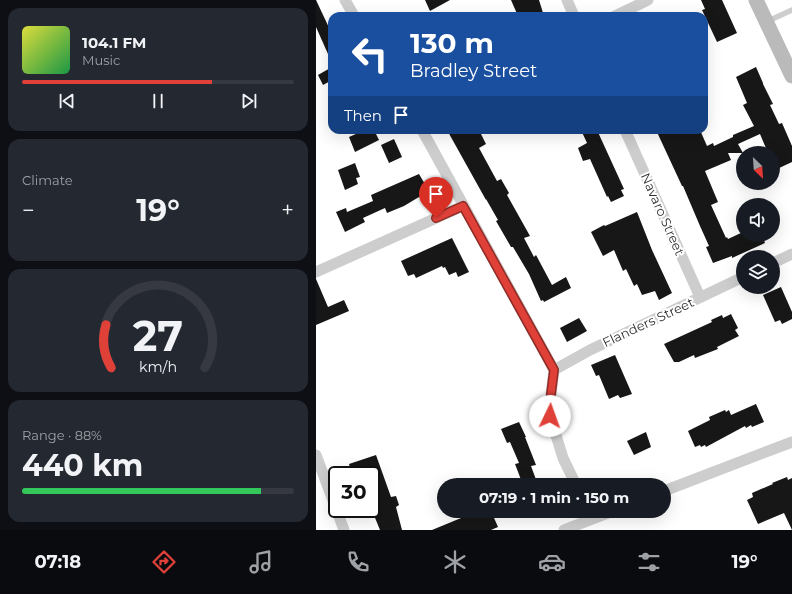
<!DOCTYPE html>
<html lang="en">
<head>
<meta charset="utf-8">
<style>
  :root { --surface:#171b24; --page:#242831; --text:#f1f3f6; --muted:#9ea1a6; --line:#363941; --accent:#df4139 }
  body { margin:0; font-family:Montserrat,sans-serif; background:var(--page); color:var(--text); height:100vh; display:flex; flex-direction:column; font-size:15px; white-space:nowrap }
  * { box-sizing:border-box; margin:0 }
  p { font-size:13px; color:var(--muted) }
  .icon { flex:none; width:22px; height:22px; fill:none; stroke:currentColor; stroke-width:2; stroke-linecap:round; stroke-linejoin:round }
  .map { position:relative; flex:1; overflow:hidden }
  .drawer { display:flex; flex-direction:column; gap:8px; padding:8px; background:#0d0f14; width:316px }
  .drawer>* { flex:none }
  .top-card { position:absolute; left:12px; top:12px; width:380px; height:122px; border-radius:12px; box-shadow:0 4px 16px #0002; background:#1a4fa0; color:#fff; overflow:hidden }
  .needle { width:26px; rotate:155deg }
  .buttons { position:absolute; left:420px; top:146px; display:grid; gap:8px }
  .buttons a { display:grid; place-items:center; width:44px; height:44px; border-radius:50%; background:var(--surface); box-shadow:0 4px 16px #0002; font-size:20px }
  .speed { position:absolute; left:12px; top:466px; display:flex; gap:8px; font-size:20px; font-weight:700; text-align:center }
  .speed>* { display:grid; place-content:center; width:52px; height:52px; border-radius:50%; background:var(--surface); box-shadow:0 4px 16px #0002; line-height:1 }
  .speed .limit { border:2px solid #111; border-radius:6px; background:#fff; color:#111 }
  .pin { position:absolute; display:grid; place-items:center; width:34px; height:34px; color:#fff; margin:-41px -17px; border-radius:50% 50% 50% 0; rotate:-45deg; box-shadow:0 0 4px #0007 }
  .pin .icon { rotate:45deg }
  .me { position:absolute; width:44px; margin:-22px; rotate:3deg; stroke-linejoin:round; filter:drop-shadow(0 0 3px #0008) }
  .turn { display:flex; align-items:center; gap:14px; height:84px; padding:0 16px; font-size:18px }
  .turn .icon { width:52px; height:52px; stroke-width:2.5 }
  .turn b { display:block; font-size:28px; line-height:34px }
  .then { display:flex; align-items:center; height:38px; padding:0 16px; background:#0003; gap:8px; font-size:15px }
  .big { font-size:30px; font-weight:700; line-height:1.1 }
  .drawer .tile { flex:1; display:flex; flex-direction:column; justify-content:center; gap:6px; min-width:0; padding:0 14px; border-radius:12px; background:var(--page) }
  .drawer .dial { align-items:center; gap:0 }
  .dial svg { height:104px; overflow:visible; fill:none; stroke:var(--line); stroke-width:7; stroke-linecap:round; text-anchor:middle }
  .dial text { fill:var(--text); stroke:none }
  .song { display:flex; align-items:center; gap:12px }
  .cover { width:48px; height:48px; border-radius:6px; background:linear-gradient(135deg,hsl(60 70% 55%),hsl(140 70% 35%)) }
  .played { height:4px; border-radius:2px; background:linear-gradient(90deg,var(--accent) 70%,var(--line) 70%) }
  .keys { display:flex; justify-content:space-around; direction:ltr }
  .heat { display:flex; justify-content:space-between; align-items:center; font-size:22px; direction:ltr }
  .charge { height:6px; border-radius:3px; background:linear-gradient(90deg,#34c759 88%,var(--line) 0) }
  .trip { position:absolute; left:121px; top:478px; width:234px; height:40px; border-radius:20px; background:var(--surface); box-shadow:0 4px 16px #0002; font-weight:700; line-height:40px; text-align:center }
  .dock { display:flex; height:64px; justify-content:space-around; align-items:center; background:#090b0e; color:var(--muted) }
  .dock .icon { width:28px; height:28px }
  .dock .active { color:var(--accent) }
  .dock b { font-size:18px; color:var(--text) }
  main { display:flex; flex:1; min-height:0 }
  .map>svg:first-child { display:block }
</style>
</head>
<body>
<main>
<section class="drawer">
<div class="tile">
<div class="song"><i class="cover"></i><div><b>104.1 FM</b><p>Music</p></div></div>
<div class="played"></div>
<div class="keys"><svg class="icon" aria-label="previous" viewBox="0 0 24 24"><path d="M18 5L8 12l10 7zM5 5v14"/></svg><svg class="icon" aria-label="pause" viewBox="0 0 24 24"><path d="M8 5v14M16 5v14"/></svg><svg class="icon" aria-label="next" viewBox="0 0 24 24"><path d="M6 5l10 7-10 7zM19 5v14"/></svg></div>
</div>
<div class="tile"><p>Climate</p>
<div class="heat"><a>−</a><b class="big">19°</b><a>+</a></div>
</div>
<div class="tile dial"><svg viewBox="0 0 100 80">
<path d="M14 69A42 42 0 1 1 86 69"/>
<path d="M14 69A42 42 0 0 1 10 36" stroke="#df4139"/>
<text x="50" y="56" font-size="32" font-weight="700">27</text>
<text x="50" y="72" font-size="11">km/h</text>
</svg></div>
<div class="tile"><p>Range · 88%</p><b class="big">440 km</b><div class="charge"></div></div>
</section>
<div class="map">
<svg width="476" height="530" viewBox="0 0 476 530">
  <rect width="100%" height="100%" fill="#fff"/>
  <g fill="#171717">
    <path d="M0,0L16,34V63L0,27Z"/>
    <path d="M109,0H134L114,11Z"/>
    <path d="M195,0H223L228,16H202Z"/>
    <path d="M385,0H406L421,33L401,42L386,10L389,9Z"/>
    <path d="M16,67V80L7,85L2,75Z"/>
    <path d="M440,67L447,83V84L457,104L454,105L463,124L466,123L476,146V162L461,169L457,160V153H452L444,134L422,144L427,153H412L415,160L389,171L402,202L395,205L410,238L411,237L412,239L427,232V235H446L449,243L416,258V256L397,263L390,247L393,246L384,226L367,186H366L340,130H384L391,146L397,143L398,146L417,137V135L438,126L427,105L431,103L420,77Z"/>
    <path d="M49,130H58L63,140L39,152L33,137Z"/>
    <path d="M131,130H163L170,144L163,148L181,181L185,179L193,193L191,195L214,236L208,238L218,257L220,255L236,285L250,277L255,288L228,302L227,300L225,301L213,274L197,247H195L180,221L182,220L170,199V200Z"/>
    <path d="M265,130H281L308,189L305,190L308,196L295,202L292,196L291,197L274,159L267,161L262,148L271,143Z"/>
    <path d="M78,139L86,157L73,163L65,145Z"/>
    <path d="M39,163L44,177L40,178L42,184L29,190L22,170Z"/>
    <path d="M103,174L113,191L88,206L71,213L69,208L47,218L49,222L29,232L20,212L30,208L31,212L57,201L55,195Z"/>
    <path d="M321,212L336,250L356,293L343,300L339,291L326,295L321,284L318,286L310,269L307,271L298,250L287,256L275,232L288,225L289,226Z"/>
    <path d="M136,238L153,272L142,277L140,272L133,275L129,267L127,268L126,266L100,278L98,274L92,276L85,261Z"/>
    <path d="M0,279L12,307L28,300L33,311L0,325Z"/>
    <path d="M465,287L476,312V319L466,324L464,320L459,322L447,295Z"/>
    <path d="M415,314L422,328L419,330L423,336L401,347L402,349L379,358L378,355L363,362H358L348,344L396,322L395,320L406,315L407,318Z"/>
    <path d="M263,318L271,331L251,342L244,328Z"/>
    <path d="M299,355L316,394L304,398L302,395L293,399L283,375L280,376L275,365Z"/>
    <path d="M440,404L448,422L436,427L435,425L430,428L429,426L390,447L389,445L385,447L384,445L379,447L372,431L394,420L393,417L409,410L410,412L413,410L415,415Z"/>
    <path d="M203,422L210,437H209L220,465L215,466L222,485H207L199,464L203,463L194,442L191,443L185,429Z"/>
    <path d="M330,432L335,447L318,455L311,441Z"/>
    <path d="M60,455L75,497L80,496L83,505L80,507L86,530H64L55,508V475H36L33,464Z"/>
    <path d="M471,477L472,480L476,478V530L468,513L442,524L431,500L437,497L436,493L457,484L456,483Z"/>
    <path d="M162,511H175L182,527L175,530H116Z"/>
  </g>
  <g fill="none" stroke-linecap="round" stroke-linejoin="round">
    <path stroke="#cdcdcd" stroke-width="5.5" d="M450,22L476,10"/>
    <g stroke="#cdcdcd" stroke-width="11">
      <path d="M29,0L38,16"/>
      <path d="M251,0L258,16"/>
      <path d="M299,16L332,0"/>
      <path d="M106,130L238,370L235,394L234,416L247,458L260,485"/>
      <path d="M309,130L384,297"/>
      <path d="M457,263L476,254"/>
      <path d="M0,272L147,206"/>
      <path d="M238,370L274,350L427,277"/>
      <path d="M0,455L28,530"/>
      <path d="M348,491L476,442"/>
      <path d="M248,530L297,511"/>
    </g>
    <path stroke="#bababa" stroke-width="15" d="M440,0L476,76"/>
  </g>
  <g fill="none" stroke-linecap="round" stroke-linejoin="round">
    <g stroke="#912a25" stroke-width="10">
      <path id="route" d="M120,218L147,206L238,370L235,394L234,416"/>
    </g>
    <use href="#route" stroke="#df4139" stroke-width="7"/>
  </g>
  <g text-anchor="middle" stroke-width="4" stroke-linejoin="round" paint-order="stroke">
    <g font-size="13" fill="#303030" stroke="#fff">
      <text transform="translate(347 214) rotate(66)" y="5">Navaro Street</text>
      <text transform="translate(332 322) rotate(-25)" y="5">Flanders Street</text>
    </g>
  </g>
</svg>
<div class="buttons">
<a><svg class="needle" viewBox="-14 -14 28 28"><path d="M0-13l5 13h-10z" fill="#e53935"/><path d="M0 13l5-13h-10z" fill="#9ea1a6"/></svg></a>
<a><svg class="icon" aria-label="sound" viewBox="0 0 24 24"><path d="M4 9h4l5-4v14l-5-4H4zM17 9q2 3 0 6"/></svg></a>
<a><svg class="icon" aria-label="layers" viewBox="0 0 24 24"><path d="M12 4l9 5-9 5-9-5zM3 14l9 5 9-5"/></svg></a>
</div>
<div class="speed"><div class="limit">30</div></div>
<div class="pin" style="left:120px;top:218px;background:#d93025"><svg class="icon" aria-label="arrive" viewBox="0 0 24 24"><path d="M6 21V4h12l-3 4 3 4H6"/></svg></div>
<svg class="me" style="left:234px;top:416px" viewBox="-20 -20 40 40"><circle r="19" fill="#fff"/><path d="M0-13L10 11 0 6-10 11z" fill="#df4139"/></svg>
<div class="trip">07:19 · 1 min · 150 m</div>
<div class="top-card">
<div class="turn"><svg class="icon" aria-label="left" viewBox="0 0 24 24"><path d="M17 20v-9H6M10 6l-5 5 5 5"/></svg><div><b>130 m</b>Bradley Street</div></div>
<div class="then">Then<svg class="icon" aria-label="arrive" viewBox="0 0 24 24"><path d="M6 21V4h12l-3 4 3 4H6"/></svg></div>
</div>
</div>
</main>
<nav class="dock">
<b>07:18</b>
<svg class="icon active" aria-label="directions" viewBox="0 0 24 24"><path d="M12 3l9 9-9 9-9-9zM9 14v-3h6M13 9l2 2-2 2"/></svg>
<svg class="icon" aria-label="music" viewBox="0 0 24 24"><path d="M9 18V5l10-2v13"/><circle cx="6" cy="18" r="3"/><circle cx="16" cy="16" r="3"/></svg>
<svg class="icon" aria-label="phone" viewBox="0 0 24 24"><path d="M5 4h4l2 5-3 2q2 4 5 5l2-3 5 2v4C11 20 4 13 5 4z"/></svg>
<svg class="icon" aria-label="climate" viewBox="0 0 24 24"><path d="M12 3v18M4 7l16 10M4 17L20 7"/></svg>
<svg class="icon" aria-label="car" viewBox="0 0 24 24"><path d="M5 17H2v-5l4-1 3-4h7l3 4 3 1v5h-3M9 17h6M6 11h13"/><circle cx="7" cy="17" r="2"/><circle cx="17" cy="17" r="2"/></svg>
<svg class="icon" aria-label="filters" viewBox="0 0 24 24"><path d="M4 7h16M4 17h16"/><circle cx="9" cy="7" r="2"/><circle cx="15" cy="17" r="2"/></svg>
<b>19°</b>
</nav>
</body>
</html>
